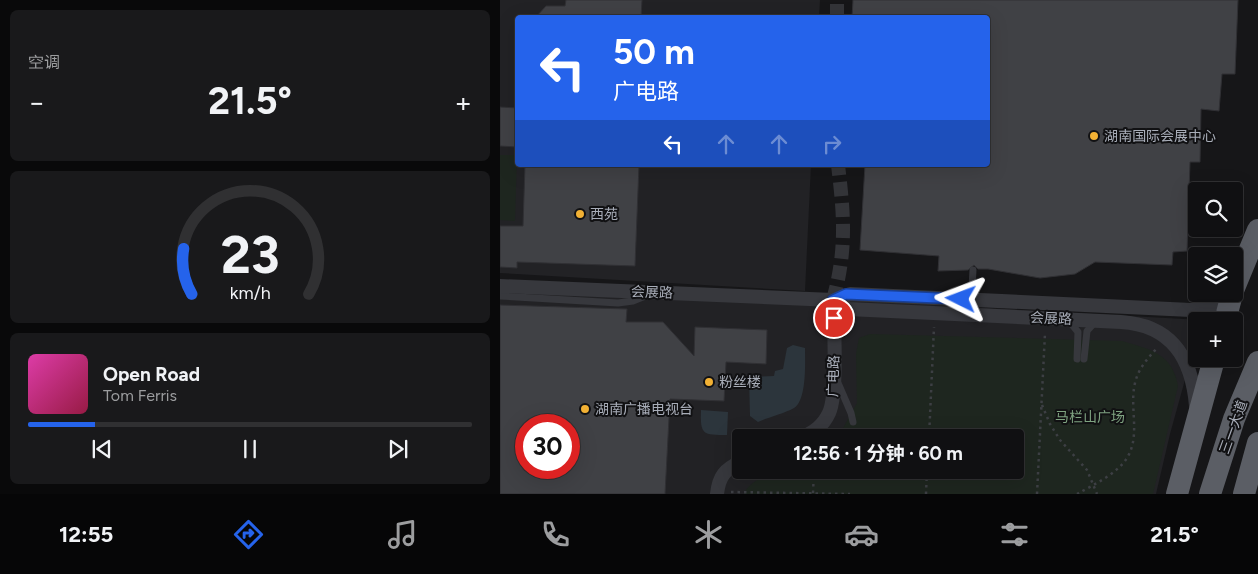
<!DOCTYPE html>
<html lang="zh">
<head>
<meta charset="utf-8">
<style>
  :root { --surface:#101012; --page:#19191b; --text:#f1f3f6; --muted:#9c9d9f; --line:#303032; --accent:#2563eb }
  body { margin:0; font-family:Figtree,"Noto Sans SC",sans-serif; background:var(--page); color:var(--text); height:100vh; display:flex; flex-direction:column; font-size:19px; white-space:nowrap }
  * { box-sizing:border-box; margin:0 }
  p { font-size:16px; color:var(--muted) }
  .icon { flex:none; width:28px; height:28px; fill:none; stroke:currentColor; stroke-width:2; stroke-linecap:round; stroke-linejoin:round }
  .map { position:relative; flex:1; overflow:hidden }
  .panel { display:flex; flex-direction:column; gap:10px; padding:10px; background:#09090a; width:500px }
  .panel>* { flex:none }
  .hud { position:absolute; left:15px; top:15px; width:475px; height:152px; border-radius:5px; box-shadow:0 5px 20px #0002,0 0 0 1px var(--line); background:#2563eb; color:#fff; overflow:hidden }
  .buttons { position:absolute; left:688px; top:182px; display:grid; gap:10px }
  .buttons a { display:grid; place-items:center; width:55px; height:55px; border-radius:5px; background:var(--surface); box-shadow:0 5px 20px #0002,0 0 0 1px var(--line); font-size:25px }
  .speed { position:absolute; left:15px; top:414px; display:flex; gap:10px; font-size:25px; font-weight:700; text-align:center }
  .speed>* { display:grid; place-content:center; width:65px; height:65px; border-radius:50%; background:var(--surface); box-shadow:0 5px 20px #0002,0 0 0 1px var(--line); line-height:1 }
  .speed .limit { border:8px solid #d22; background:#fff; color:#111 }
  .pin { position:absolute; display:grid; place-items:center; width:42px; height:42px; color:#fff; margin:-21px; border:2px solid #fff; border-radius:50%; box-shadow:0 1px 5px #0007 }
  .me { position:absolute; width:55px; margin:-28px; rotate:273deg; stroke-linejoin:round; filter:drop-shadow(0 0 4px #0008) }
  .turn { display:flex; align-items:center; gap:18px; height:105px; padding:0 15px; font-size:22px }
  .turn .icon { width:65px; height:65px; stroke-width:2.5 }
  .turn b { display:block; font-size:35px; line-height:42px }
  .lanes { display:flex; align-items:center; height:48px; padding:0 15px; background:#0003; justify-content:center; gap:25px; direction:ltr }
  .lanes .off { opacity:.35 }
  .big { font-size:38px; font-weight:700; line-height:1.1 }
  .panel .tile { flex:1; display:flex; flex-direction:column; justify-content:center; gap:8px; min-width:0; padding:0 18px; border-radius:8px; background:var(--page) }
  .panel .dial { align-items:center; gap:0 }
  .dial svg { height:130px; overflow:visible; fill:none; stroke:var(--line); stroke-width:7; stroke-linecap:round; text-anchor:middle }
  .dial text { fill:var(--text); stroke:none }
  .song { display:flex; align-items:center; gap:15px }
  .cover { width:60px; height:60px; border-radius:8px; background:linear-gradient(135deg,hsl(320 70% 55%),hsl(340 70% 35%)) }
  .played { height:5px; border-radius:2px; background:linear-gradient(90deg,var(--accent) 15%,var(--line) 15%) }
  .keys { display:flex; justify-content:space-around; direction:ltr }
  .heat { display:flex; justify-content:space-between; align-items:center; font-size:28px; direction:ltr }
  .trip { position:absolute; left:232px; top:429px; width:292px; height:50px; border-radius:5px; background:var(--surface); box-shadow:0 5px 20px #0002,0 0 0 1px var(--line); font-weight:700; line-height:50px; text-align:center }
  .tabs { display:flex; height:80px; justify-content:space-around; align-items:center; background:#060607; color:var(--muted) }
  .tabs .icon { width:35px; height:35px }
  .tabs .selected { color:var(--accent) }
  .tabs b { font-size:22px; color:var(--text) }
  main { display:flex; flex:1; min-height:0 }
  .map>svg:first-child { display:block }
</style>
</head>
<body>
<main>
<section class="panel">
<div class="tile"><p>空调</p>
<div class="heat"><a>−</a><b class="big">21.5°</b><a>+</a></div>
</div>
<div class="tile dial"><svg viewBox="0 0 100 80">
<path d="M14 69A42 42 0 1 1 86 69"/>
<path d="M14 69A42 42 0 0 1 9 41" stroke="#2563eb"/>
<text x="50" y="56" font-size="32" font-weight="700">23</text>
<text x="50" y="72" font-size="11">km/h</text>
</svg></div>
<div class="tile">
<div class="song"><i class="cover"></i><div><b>Open Road</b><p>Tom Ferris</p></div></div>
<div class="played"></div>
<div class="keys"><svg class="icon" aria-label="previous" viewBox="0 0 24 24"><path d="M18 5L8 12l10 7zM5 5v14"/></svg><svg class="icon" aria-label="pause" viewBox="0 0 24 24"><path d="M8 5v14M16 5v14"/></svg><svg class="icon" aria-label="next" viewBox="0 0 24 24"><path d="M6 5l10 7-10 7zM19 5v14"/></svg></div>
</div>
</section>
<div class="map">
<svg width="758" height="494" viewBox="0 0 758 494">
  <rect width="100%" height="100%" fill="#161618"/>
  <g fill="#222225" fill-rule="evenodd">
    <path d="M0,0H320L319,17L18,18V165H311L305,291L0,273Z"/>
    <path d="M0,281L702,320L696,321V340L670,434L656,494H0ZM26,425H69V468H26ZM241,438H516V470H241Z"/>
  </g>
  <g fill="#1e261f">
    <path d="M0,155H17L15,221L0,220Z"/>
    <path d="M370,334L622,341C650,349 673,354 678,386L653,494H244C249,480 268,476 281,470H516V438L338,437L357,403L356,354L359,338Z"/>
  </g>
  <g fill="#2c353c">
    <path d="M293,345L305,348C305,362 307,400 294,408C283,414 269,417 258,422L250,416L249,377L274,376L275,371L283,369L287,348Z"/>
    <path d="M201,410L228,412L227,435C203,435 200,435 201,410Z"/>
  </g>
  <g fill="#404145" stroke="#303034" fill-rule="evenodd">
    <path d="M66,0H142L141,18H35L46,6H65Z"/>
    <path d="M353,0H738L735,74H722L719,111L701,109L700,162H690L687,251L673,252L672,265L595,262L575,274L540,278L488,269H478L474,265L468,270L438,271L439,256L360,250L365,165H488V18H352Z"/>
    <path d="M0,107L18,108L17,147L0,146Z"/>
    <path d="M25,165H139L135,266L17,262V268L0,267V226H23Z"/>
    <path d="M0,305L127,309L126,322H163L194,356L195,327L267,330L266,364L226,362L224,401L170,399L165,494H0ZM26,425H69V468H26Z"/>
  </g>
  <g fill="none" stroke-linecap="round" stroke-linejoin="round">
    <g stroke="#333438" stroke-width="14" stroke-dasharray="14 7" stroke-linecap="butt">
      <path d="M337,18V0"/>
      <path d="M333,300C347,250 344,215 338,165"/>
    </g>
    <g stroke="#3d3f44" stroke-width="2.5" stroke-dasharray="2.5 4" stroke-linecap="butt">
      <path d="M542,405L550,424L560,440L587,470L597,494"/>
      <path d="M429,438L434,327"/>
      <path d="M231,492L350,494"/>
      <path d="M313,493L314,470"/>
      <path d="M426,494L427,470"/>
      <path d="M537,494L545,333"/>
      <path d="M577,494C593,485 617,474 627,458C641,435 629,408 635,383C638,369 648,358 657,348"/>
    </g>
    <g stroke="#37383d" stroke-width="7">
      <path d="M473,270L471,304L477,315"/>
      <path d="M0,296L118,303L133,301L148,295"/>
      <path d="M569,321L578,332L577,359"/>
      <path d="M584,359L587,331L596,321"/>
      <path d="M338,383L351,413L353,422"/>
    </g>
    <g stroke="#37383d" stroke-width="14">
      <path d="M0,286L333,300L350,294L691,310L711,306L726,294"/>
      <path d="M333,300L348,309L621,322C671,325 692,358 696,406"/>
      <path d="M301,438C314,432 323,426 329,413C338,394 334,323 333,300"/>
      <path d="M217,494C219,476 225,469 241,462"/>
    </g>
    <g stroke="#5b5e65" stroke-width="22">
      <path d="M734,288L758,230"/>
      <path d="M725,321L732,294"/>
      <path d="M677,494L714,359"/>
      <path d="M710,494L734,419L758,362"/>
      <path d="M744,494L758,443"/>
    </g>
  </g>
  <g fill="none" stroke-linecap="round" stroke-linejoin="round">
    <g stroke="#184099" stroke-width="12">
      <path id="route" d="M334,318L333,300L346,294L461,299"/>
    </g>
    <use href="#route" stroke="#2563eb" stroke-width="9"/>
  </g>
  <g fill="#f2b134" stroke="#111113" stroke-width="2">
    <circle cx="594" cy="136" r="5"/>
    <circle cx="80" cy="214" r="5"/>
    <circle cx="209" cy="382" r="5"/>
    <circle cx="85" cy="409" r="5"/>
  </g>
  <g text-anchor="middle" stroke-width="4" stroke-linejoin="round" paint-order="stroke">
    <g font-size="14" fill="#a8adb8" stroke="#111113" text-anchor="start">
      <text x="604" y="141">湖南国际会展中心</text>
      <text x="90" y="219">西苑</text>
      <text x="219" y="387">粉丝楼</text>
      <text x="95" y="414">湖南广播电视台</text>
    </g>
    <g font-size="14" fill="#a8adb8" stroke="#111113">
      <text transform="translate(152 292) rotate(2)" y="5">会展路</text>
      <text transform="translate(551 318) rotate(3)" y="5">会展路</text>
      <text transform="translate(333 376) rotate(-88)" y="5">广电路</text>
      <text transform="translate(733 427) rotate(-70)" y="5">三一大道</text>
    </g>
    <g font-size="14" fill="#7fa381" stroke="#111113">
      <text x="590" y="422">马栏山广场</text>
    </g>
  </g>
</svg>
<div class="buttons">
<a><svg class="icon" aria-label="search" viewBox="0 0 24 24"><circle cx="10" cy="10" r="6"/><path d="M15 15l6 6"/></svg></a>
<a><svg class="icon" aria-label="layers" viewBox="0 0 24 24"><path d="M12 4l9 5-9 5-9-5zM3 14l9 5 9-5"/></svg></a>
<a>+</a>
</div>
<div class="speed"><div class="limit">30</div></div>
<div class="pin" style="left:334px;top:318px;background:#d93025"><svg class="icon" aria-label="arrive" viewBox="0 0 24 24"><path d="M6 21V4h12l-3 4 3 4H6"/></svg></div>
<svg class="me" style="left:461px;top:299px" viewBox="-20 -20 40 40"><path d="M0-17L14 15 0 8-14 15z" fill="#2563eb" stroke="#fff" stroke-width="4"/></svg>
<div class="trip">12:56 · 1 分钟 · 60 m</div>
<div class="hud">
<div class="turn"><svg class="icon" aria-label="left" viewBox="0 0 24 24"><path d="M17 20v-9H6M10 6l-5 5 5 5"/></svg><div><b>50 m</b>广电路</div></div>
<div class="lanes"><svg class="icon" aria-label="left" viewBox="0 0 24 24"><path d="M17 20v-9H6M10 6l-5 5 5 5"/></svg><svg class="icon off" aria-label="ahead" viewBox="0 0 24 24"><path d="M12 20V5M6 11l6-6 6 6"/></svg><svg class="icon off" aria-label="ahead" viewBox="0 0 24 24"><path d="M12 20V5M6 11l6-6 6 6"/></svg><svg class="icon off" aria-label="right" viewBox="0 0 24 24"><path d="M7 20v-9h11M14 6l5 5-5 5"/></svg></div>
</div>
</div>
</main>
<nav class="tabs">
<b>12:55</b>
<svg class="icon selected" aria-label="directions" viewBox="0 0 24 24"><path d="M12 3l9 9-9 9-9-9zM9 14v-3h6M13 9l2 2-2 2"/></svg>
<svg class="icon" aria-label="music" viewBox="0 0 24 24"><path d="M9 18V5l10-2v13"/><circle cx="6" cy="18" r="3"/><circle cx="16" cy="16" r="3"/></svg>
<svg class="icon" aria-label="phone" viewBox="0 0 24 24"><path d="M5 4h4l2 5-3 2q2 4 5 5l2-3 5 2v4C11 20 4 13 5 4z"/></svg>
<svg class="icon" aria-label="climate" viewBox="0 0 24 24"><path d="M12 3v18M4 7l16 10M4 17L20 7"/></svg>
<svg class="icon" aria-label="car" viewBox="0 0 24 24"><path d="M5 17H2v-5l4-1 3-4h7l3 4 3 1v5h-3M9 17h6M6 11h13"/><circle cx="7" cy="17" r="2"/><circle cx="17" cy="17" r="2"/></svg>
<svg class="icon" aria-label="filters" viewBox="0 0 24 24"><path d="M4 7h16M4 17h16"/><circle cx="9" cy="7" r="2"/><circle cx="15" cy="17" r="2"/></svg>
<b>21.5°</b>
</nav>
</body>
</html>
